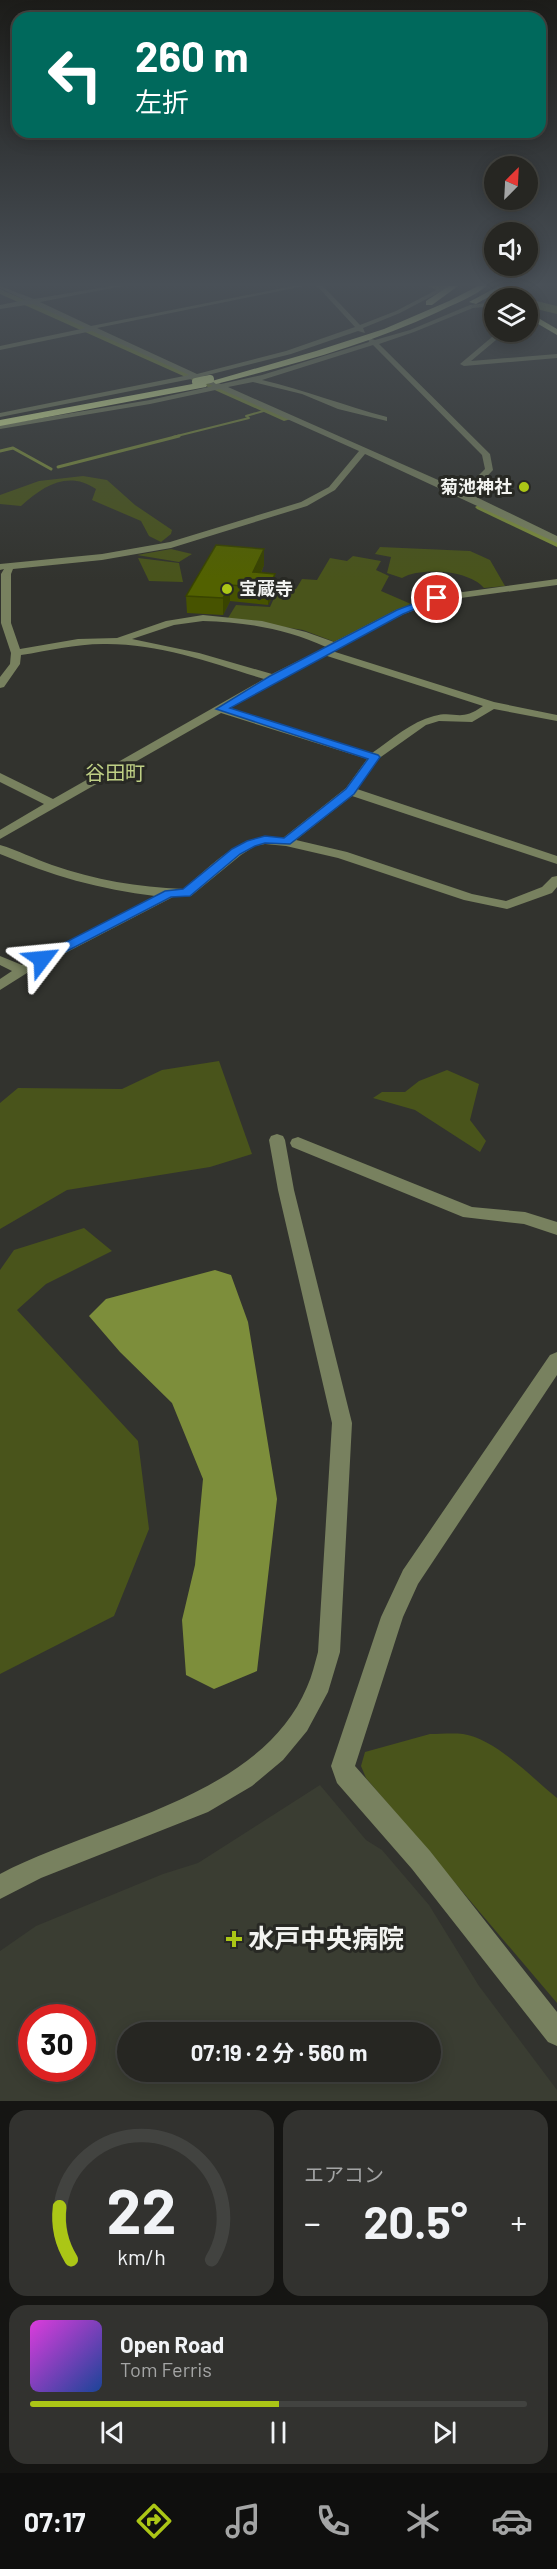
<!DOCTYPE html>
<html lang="ja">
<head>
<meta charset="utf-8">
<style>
  :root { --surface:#262622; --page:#32322f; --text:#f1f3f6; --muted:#a4a5a5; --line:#424340; --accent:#abc616 }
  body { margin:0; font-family:Barlow,"Noto Sans JP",sans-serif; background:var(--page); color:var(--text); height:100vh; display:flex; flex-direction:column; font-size:22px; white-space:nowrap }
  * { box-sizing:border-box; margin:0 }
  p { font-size:20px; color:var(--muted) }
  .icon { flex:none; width:33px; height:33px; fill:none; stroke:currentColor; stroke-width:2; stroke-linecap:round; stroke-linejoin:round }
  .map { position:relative; height:2101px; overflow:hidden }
  .drawer { display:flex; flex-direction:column; gap:9px; padding:9px; background:#151513; flex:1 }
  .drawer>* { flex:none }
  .hud { position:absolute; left:12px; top:12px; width:534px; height:126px; border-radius:18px; box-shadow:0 3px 15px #0003,0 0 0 2px var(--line); background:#00695c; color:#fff; overflow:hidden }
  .needle { width:39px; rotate:24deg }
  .buttons { position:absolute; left:484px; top:156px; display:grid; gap:12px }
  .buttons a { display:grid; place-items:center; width:54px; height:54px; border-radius:50%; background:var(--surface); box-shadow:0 3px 15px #0003,0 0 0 2px var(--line); font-size:30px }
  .speed { position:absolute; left:18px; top:2004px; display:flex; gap:12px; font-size:30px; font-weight:700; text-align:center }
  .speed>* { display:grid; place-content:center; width:78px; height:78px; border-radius:50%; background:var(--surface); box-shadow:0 3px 15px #0003,0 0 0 2px var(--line); line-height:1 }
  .speed .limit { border:9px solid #d22; background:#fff; color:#111 }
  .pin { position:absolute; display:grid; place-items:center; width:51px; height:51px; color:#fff; margin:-26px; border:3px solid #fff; border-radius:50%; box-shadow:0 2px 6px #0007 }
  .me { position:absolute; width:66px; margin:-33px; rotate:61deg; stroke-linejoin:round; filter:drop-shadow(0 0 4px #0008) }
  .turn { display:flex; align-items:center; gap:21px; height:126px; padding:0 24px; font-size:27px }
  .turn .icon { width:78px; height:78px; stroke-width:2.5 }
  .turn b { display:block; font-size:42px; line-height:51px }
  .big { font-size:45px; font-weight:700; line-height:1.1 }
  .drawer .card { flex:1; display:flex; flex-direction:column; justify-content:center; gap:9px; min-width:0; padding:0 21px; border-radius:18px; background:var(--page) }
  .drawer .dial { align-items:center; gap:0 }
  .dial svg { height:156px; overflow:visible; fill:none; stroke:var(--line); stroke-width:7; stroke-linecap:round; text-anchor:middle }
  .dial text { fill:var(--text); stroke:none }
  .song { display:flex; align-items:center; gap:18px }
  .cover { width:72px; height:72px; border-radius:9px; background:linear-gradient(135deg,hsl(300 70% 55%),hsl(220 70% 35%)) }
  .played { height:6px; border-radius:3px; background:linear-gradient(90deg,var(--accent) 50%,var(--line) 50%) }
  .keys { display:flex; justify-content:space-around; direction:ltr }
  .heat { display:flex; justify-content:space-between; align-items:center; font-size:33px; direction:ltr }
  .drawer .tiles { flex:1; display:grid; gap:9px; grid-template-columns:1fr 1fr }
  .card:last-child { grid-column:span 2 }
  .trip { position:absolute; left:117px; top:2022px; width:324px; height:60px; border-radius:30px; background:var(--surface); box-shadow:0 3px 15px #0003,0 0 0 2px var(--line); font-weight:700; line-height:60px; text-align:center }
  .tabs { display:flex; height:96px; justify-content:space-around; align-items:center; background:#0f0f0e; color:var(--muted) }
  .tabs .icon { width:42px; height:42px }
  .tabs .active { color:var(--accent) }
  .tabs b { font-size:27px; color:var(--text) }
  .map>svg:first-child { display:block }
</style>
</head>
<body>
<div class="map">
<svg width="557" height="2101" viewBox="0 0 557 2101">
  <rect width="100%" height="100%" fill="#32332e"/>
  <path fill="#3a3d32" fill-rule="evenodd" d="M320,1785L366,1840L382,1850L429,1905L479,1986L557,2090V2101H0V1951L36,1926L163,1874L198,1863ZM32,2018H82V2068H32ZM128,2032H430V2072H128Z"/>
  <g fill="#49541b">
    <path d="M83,476L107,480L135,505L172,530L171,534L161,542L149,536L141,521L92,500L96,489C68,470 43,486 21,506L0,504V495L39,481Z"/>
    <path d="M380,547L470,551L490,560L505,586L484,588C469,570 421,567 402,578L387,573L391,557L375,554Z"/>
    <path d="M171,549L192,554L179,562L137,555Z"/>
    <path d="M353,556L381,561L376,570L389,576L381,591L411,604L335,642L303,630L228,618L236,605L270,607L279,587L296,589L302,579L317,580L330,558L347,561Z"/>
    <path d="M138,558L179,563L183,582L149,581Z"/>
    <path d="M219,1061L252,1154L210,1167L67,1190L0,1229V1103L18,1088L122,1089L162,1070Z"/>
    <path d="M447,1070L479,1084L470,1120L486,1141L480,1152L415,1110L373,1098L382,1092H405L419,1081Z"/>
    <path d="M84,1228L112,1251L46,1284L17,1310L138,1441L149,1529L114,1616L0,1674V1270L14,1250Z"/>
    <path d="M430,1734C440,1734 453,1733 463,1734C496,1739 532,1778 557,1798V2003L366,1778L361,1766L365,1752Z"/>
  </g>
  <path fill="#7d8e3b" d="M215,1270L231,1275L248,1322L277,1499L257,1671L214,1689L186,1675L182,1620L195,1565L203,1479L172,1403L120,1352L89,1316L106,1299Z"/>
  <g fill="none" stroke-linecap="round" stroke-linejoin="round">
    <path stroke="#7d8e3b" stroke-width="2" d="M173,437L249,418L246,416L267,410"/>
    <g stroke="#7d8e3b" stroke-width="3">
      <path d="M0,451L13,448L51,469"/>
      <path d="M58,467L179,436"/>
    </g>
    <g fill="#7d8e3b" fill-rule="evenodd">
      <path d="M0,289L290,417L291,419L284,421L0,294Z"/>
      <path d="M480,504L557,540V547L477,509L475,507Z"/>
    </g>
    <g fill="#7d8e3b" fill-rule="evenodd">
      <path d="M427,286H445L446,287L440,291Z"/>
      <path d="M528,299L557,306V314L528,307Z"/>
    </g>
    <g fill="#78815f" fill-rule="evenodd">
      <path d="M0,286L34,299L111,286H123L40,302L91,326L293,286H304L97,328L197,374L286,351L355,327L317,286H323L360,325L396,311L444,286H451L400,313L363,328L365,333L358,331L291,354L204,376L221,384L262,375L369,342L368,338L375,340L410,330L470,305L495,302V306L473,308L414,332L379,344L490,454L493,470L470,494L557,536V543L365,454L335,490L307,506L171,548L102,560L13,569L11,574V623L20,649L78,639L117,638L166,621L203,615L262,621L306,632L334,642L396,610L434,596L557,579V585L439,601L404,614L332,651L494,702L557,715V721L494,709L472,722L439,721L426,725L378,759L357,789L557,856V864L352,796L296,840L347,852L472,894L506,901L542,887L552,877L557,876V887L552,893L507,909L464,900L338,858L286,846L265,844L255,846L241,855L191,896L173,897L27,973L0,990V979L12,971L0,965V956L22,965L155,896C101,890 50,875 0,854V845C18,850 34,859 52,865C95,880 138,887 183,889C216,862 237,834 283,838L346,788L367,759L221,713L0,839V830L44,804L0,782V773L53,799L264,679C212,663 158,643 103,644C75,644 48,651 21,655L20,664L4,687L0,688V677L10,664L11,653L1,623V574L4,569L0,570V564L102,554L170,542L301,502L329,487L359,451L220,389L150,404L0,429V425L150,400L213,386L196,378L0,417V413L189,375L92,331L0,350V346L86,328L33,304L0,309V305L25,300L0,288ZM373,345L482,455L485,469L463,491L228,387L253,382L302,394L338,409L387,421V417C345,406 305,390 262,380ZM203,621C245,622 287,629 326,647L272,674L199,653L132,639L174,625ZM324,655L483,706C459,723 456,710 434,716C411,722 392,739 372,753L229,708Z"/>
      <path d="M542,321V323L528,326V322Z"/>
      <path d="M511,332H518L510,337L496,340L471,361L557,354V358L464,366L460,364L492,337Z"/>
      <path d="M277,1134L283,1136L285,1140L294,1190L352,1423L340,1652L328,1692L307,1731L283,1760L252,1786L208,1812L41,1878L0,1899V1874C98,1822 260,1799 307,1687C312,1676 315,1663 318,1652L332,1423L278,1190L269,1140L271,1136Z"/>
      <path d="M298,1137L472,1207L525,1212L557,1222V1235L524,1224L463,1217L292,1147L290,1143L292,1139Z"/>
      <path d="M557,1352V1375L418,1584L403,1617L355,1766L430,1851L557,2012V2046L548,2042L412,1869L337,1783L331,1766L381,1617L403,1570L550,1355Z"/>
    </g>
    <g fill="#d9ed98" fill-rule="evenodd">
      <path d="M449,286H458L432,305H426V301Z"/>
      <path d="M478,286H487C473,297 454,304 438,312C367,345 292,365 216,384L212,381L316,351L384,329L449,301Z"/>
      <path d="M499,286H508L476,304L469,302Z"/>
      <path d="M528,312L557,329V335L528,318Z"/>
      <path d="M203,382L207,385L206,387L0,426V420Z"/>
    </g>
    <path stroke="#d9ed98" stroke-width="8" d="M196,382L210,379"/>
  </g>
  <path fill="#475300" d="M264,565L261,573L275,591L268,605L230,601L223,615L187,613L186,596Z"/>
  <g fill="#394400">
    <path d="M264,549V565L254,587L253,572Z"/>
    <path d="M275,574V591L268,605V588Z"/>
    <path d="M230,585V601L223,615V598Z"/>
  </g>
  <path fill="#526100" stroke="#394400" stroke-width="1.5" d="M216,545L264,549L253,572L275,574L268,588L230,585L223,598L186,596Z"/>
  <linearGradient id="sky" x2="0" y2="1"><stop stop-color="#1c1c19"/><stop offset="0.49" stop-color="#495057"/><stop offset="1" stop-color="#495057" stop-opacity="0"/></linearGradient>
  <rect width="557" height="580" fill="url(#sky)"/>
  <path fill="#1a73e8" stroke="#114b97" stroke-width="1.5" d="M434,596L442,598L403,614L230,708L378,755L380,757L354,794L290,844L265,843L255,846L240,854L190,896L171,897L46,962H37L35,959L37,957L165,891L183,889L232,849L247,841L265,836L284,838L346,789L368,759L216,709L270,676L397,610Z"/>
  <g fill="#abc616" stroke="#282924" stroke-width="2">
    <circle cx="524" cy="487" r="6"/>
    <circle cx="227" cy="589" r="6"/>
    <path d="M231 1930h6v6h6v6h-6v6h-6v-6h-6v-6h6z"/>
  </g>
  <g text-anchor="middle" stroke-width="6" stroke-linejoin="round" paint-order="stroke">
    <g font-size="18" font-weight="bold" fill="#f2f3f0" stroke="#282924" text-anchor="end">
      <text x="512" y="493">菊池神社</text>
      <text x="239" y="595" text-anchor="start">宝蔵寺</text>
    </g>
    <g font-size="20" fill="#bfd085" stroke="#282924">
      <text x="115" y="780">谷田町</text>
    </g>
    <g font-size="26" font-weight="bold" fill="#f2f3f0" stroke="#282924" text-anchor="start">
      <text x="248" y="1948">水戸中央病院</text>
    </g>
  </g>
</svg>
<div class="buttons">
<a><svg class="needle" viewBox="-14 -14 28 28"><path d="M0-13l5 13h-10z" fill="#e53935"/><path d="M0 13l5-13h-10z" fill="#a4a5a5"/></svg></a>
<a><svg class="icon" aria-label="sound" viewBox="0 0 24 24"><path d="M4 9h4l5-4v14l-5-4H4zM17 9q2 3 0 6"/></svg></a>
<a><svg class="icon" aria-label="layers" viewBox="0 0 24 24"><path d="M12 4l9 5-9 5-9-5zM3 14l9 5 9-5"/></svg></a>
</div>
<div class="speed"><div class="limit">30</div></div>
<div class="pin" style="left:437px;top:598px;background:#d93025"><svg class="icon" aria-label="arrive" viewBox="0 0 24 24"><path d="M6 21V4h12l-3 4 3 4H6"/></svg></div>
<svg class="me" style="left:42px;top:959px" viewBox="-20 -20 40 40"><path d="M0-17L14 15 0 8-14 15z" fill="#1a73e8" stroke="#fff" stroke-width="4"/></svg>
<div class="trip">07:19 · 2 分 · 560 m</div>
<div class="hud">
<div class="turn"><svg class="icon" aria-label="left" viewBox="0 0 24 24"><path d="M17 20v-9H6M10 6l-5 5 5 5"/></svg><div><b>260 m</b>左折</div></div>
</div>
</div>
<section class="drawer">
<div class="tiles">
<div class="card dial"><svg viewBox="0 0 100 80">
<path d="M14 69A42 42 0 1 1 86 69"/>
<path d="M14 69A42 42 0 0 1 8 42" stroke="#abc616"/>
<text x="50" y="56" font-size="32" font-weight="700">22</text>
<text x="50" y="72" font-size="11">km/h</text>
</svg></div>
<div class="card"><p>エアコン</p>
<div class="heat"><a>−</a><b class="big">20.5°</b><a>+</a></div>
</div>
<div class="card">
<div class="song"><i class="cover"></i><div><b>Open Road</b><p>Tom Ferris</p></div></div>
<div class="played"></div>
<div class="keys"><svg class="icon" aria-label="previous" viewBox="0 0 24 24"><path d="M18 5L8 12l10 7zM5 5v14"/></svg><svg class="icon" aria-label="pause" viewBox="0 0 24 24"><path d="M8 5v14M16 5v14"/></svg><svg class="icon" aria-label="next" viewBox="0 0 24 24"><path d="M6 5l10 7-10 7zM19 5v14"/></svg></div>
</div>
</div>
</section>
<nav class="tabs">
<b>07:17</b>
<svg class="icon active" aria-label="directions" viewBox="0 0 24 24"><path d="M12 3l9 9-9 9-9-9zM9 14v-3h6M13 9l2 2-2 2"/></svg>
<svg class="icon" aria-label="music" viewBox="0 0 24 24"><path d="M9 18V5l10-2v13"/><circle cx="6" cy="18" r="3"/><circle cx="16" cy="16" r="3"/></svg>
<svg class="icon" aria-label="phone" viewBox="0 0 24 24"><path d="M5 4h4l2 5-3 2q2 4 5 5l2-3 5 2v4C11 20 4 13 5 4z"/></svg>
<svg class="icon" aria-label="climate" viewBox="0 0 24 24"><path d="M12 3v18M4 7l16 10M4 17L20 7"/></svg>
<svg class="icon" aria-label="car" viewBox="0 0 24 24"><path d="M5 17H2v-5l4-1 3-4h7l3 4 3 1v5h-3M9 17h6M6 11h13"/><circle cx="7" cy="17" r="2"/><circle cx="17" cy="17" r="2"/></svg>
</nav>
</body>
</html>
